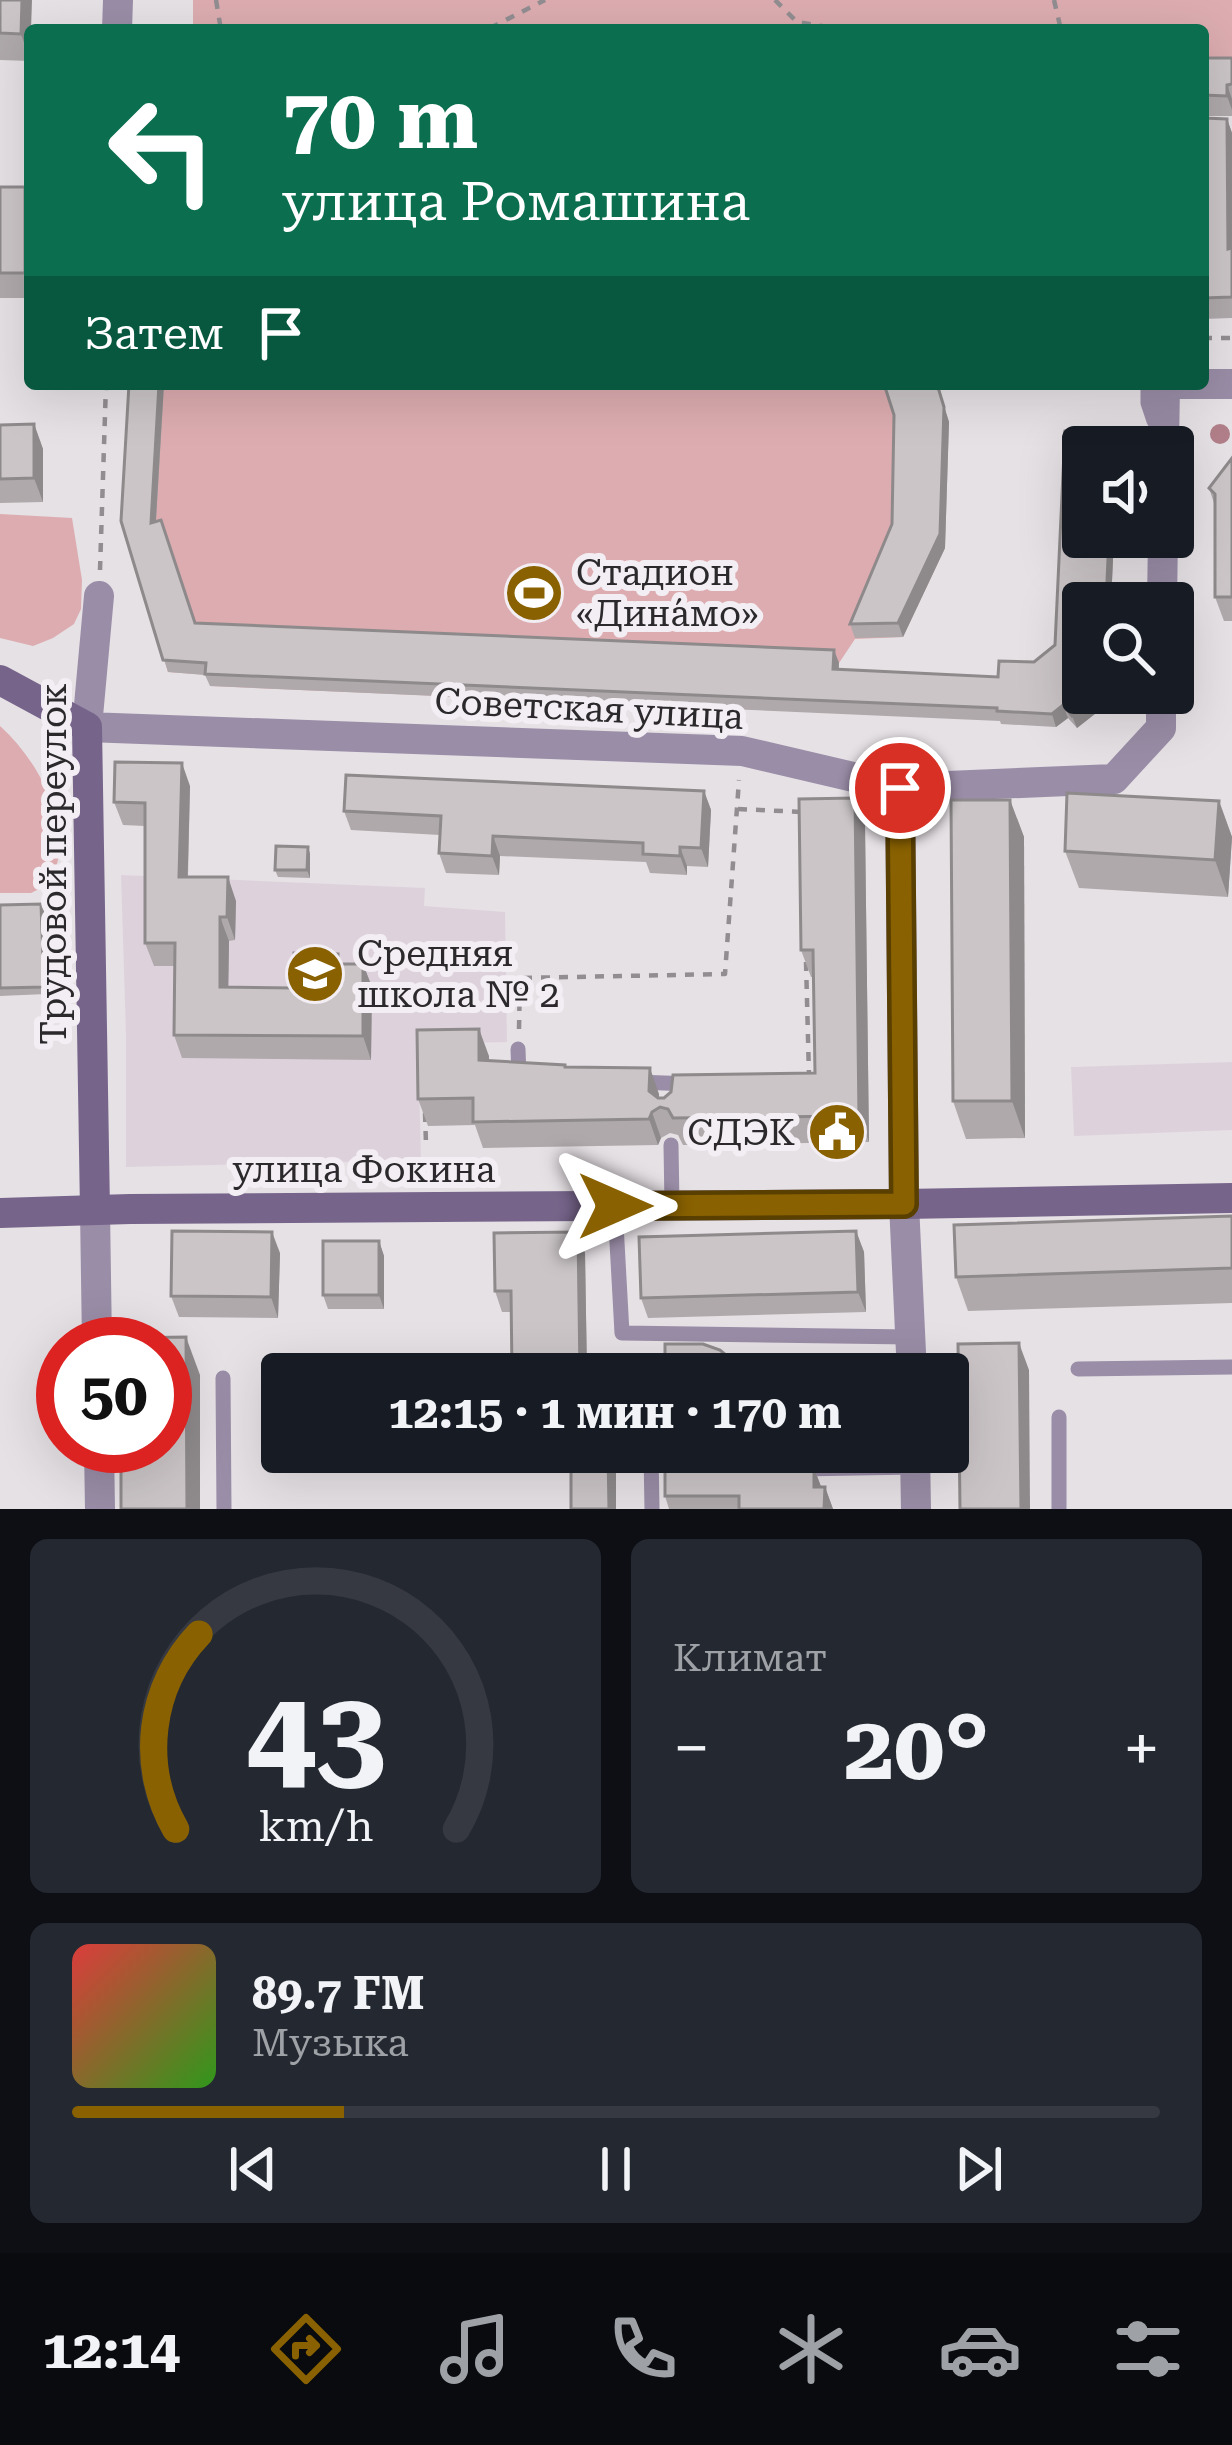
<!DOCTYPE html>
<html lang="ru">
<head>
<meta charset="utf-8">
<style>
  :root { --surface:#171b24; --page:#242831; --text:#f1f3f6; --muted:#9ea1a6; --line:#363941; --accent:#896100 }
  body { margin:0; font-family:"Roboto Serif",serif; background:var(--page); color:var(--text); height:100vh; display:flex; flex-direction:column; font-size:45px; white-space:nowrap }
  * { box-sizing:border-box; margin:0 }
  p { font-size:39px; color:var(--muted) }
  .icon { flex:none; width:66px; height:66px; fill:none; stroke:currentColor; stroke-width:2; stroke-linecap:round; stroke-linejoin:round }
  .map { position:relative; height:1509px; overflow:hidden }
  .sheet { display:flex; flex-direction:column; gap:30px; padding:30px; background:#0d0f14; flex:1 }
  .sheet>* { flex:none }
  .banner { position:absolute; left:24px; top:24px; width:1185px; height:366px; border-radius:12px; box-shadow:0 12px 48px #0002; background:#0b6e4f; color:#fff; overflow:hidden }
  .fabs { position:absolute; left:1062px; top:426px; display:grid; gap:24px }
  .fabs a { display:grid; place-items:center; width:132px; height:132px; border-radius:12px; background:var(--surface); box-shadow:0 12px 48px #0002; font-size:60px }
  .speed { position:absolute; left:36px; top:1317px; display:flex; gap:24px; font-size:60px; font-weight:700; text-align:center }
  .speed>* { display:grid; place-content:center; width:156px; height:156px; border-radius:50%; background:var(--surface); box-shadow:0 12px 48px #0002; line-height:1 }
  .speed .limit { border:18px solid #d22; background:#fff; color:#111 }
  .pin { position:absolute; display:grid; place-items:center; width:102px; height:102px; color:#fff; margin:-51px; border:6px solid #fff; border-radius:50%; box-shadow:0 3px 12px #0007 }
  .me { position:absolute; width:132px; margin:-66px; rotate:90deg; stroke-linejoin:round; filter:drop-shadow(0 0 9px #0008) }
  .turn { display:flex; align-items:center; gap:42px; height:252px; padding:0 60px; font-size:54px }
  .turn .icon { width:156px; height:156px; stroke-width:2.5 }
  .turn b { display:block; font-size:84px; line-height:102px }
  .then { display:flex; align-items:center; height:114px; padding:0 60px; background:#0003; gap:24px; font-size:45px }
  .big { font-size:90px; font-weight:700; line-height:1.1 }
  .sheet .tile { flex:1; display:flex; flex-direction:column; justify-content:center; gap:18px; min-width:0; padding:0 42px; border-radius:18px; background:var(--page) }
  .sheet .dial { align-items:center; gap:0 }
  .dial svg { height:312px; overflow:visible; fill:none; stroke:var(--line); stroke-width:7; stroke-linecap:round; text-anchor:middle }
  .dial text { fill:var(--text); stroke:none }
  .song { display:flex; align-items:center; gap:36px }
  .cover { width:144px; height:144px; border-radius:18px; background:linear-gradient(135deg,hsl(0 70% 55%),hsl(110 70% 35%)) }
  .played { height:12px; border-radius:6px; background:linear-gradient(90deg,var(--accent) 25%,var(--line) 25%) }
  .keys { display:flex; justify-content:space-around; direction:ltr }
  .heat { display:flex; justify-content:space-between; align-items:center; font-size:66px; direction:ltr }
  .sheet .tiles { flex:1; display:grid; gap:30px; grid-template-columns:1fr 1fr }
  .tile:last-child { grid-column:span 2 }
  .trip { position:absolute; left:261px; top:1353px; width:708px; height:120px; border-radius:12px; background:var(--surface); box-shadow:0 12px 48px #0002; font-weight:700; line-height:120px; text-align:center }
  .dock { display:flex; height:192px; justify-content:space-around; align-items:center; background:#090b0e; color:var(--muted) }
  .dock .icon { width:84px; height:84px }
  .dock .selected { color:var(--accent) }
  .dock b { font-size:54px; color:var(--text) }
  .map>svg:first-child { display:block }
</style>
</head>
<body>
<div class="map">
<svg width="1232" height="1509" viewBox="0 0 1232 1509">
  <rect width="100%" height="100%" fill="#e6e1e5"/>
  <g fill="#ddd2dc">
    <path d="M121,875L425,888L424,906L505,912L507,1042L418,1044L421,1160L126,1167V1035Z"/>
    <path d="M1232,1062V1130L1074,1136L1071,1067Z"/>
  </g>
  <g fill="#dcacb0">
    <path d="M193,0H1232V70L1203,71V30H193Z"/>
    <path d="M134,384H937L945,548L903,637L855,639L839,663L836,713L210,686L209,675L168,672L125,534Z"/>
    <path d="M0,514L72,518L82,580L81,609L74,624L53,638L33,646L0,638Z"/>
    <path d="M0,726C35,758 62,806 59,855C58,863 53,874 51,883L31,893H0Z"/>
  </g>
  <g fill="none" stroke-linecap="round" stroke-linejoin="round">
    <g stroke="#918d90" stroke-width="4.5" stroke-dasharray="9 9" stroke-linecap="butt">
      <path d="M216,0L221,30"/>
      <path d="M775,0L797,22L847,30"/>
      <path d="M1054,0L1061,30"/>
      <path d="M482,30L494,26"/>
      <path d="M496,30L494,26L545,0"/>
      <path d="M1203,338H1232"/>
      <path d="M100,570L106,384"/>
      <path d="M738,809L803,812"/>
      <path d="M806,962L809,1076"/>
      <path d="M519,1029L520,978L725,974L739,780"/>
      <path d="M425,1113L426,1144"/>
      <path d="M734,1369L758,1368L763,1374"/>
    </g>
    <g stroke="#9a8da7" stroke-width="15">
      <path d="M1148,384V403L1154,421"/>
      <path d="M518,1049L519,1077L523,1078"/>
      <path d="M637,1082L691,1084"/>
      <path d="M671,1145L672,1205"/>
      <path d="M615,1206L622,1333L910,1337"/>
      <path d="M1078,1369L1232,1367"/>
      <path d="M650,1373V1374"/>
      <path d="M223,1378L224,1509"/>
      <path d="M1059,1417V1509"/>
      <path d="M651,1452L652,1509"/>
      <path d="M799,1469L916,1467"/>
    </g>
    <g stroke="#9a8da7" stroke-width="30">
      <path d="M117,30L118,0"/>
      <path d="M1164,447L1165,384H1232"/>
      <path d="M99,596L87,727L742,751L900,788L1114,779L1161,728V693"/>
      <path d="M1162,603L1163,537"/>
      <path d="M900,788L904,1204L912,1374"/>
      <path d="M95,1210L97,1344"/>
      <path d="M99,1446L100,1509"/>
      <path d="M915,1452L916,1509"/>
    </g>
    <g stroke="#76648a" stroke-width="30">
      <path d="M0,680L87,727L95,1210"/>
      <path d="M0,1213L130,1209L904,1204L1232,1198"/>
    </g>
  </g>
  <circle fill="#b17f89" cx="1220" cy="434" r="10"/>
  <g fill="#afa9ab">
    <path d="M0,0L30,30V61L0,60Z"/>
    <rect x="1203" y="58" width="29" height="58"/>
    <path d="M1203,118L1227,119L1232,133V318L1203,319Z"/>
    <path d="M0,187H25L30,201V298H0Z"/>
    <path d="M129,384H164L156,522L161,520L195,623L834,650L839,663L838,670L998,677L999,661L1034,662L1055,645L1065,431L1113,432L1118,447H1083V537H1114L1111,603H1083V693H1100L1105,706L1077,728L1068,718L1056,727L1001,724L1000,721L210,686L205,675L168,672L121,521Z"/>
    <path d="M937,384L949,422L945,548L903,637L855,638L850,624L892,524L894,415Z"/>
    <path d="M34,424L43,449V502L0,503V425Z"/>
    <path d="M1232,458V621H1224L1215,597V506L1209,488Z"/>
    <path d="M190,786L188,877L236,901L235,940L229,941L228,987L294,988L338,954L341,964H363L372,987L371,1060L182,1058L174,1035L175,966H154L145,943V826L123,825L114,802Z"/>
    <path d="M704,791L711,810L708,867L687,866V875L650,873L646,862L500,856L499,875L446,873L439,853L440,835L351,830L344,811Z"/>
    <path d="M1010,800L1024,837L1025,1138L966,1139L953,1101Z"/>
    <path d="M1219,801L1232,837L1228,897L1079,888L1065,851Z"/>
    <path d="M865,825L869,1142L683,1145L678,1135L670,1133L661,1138L658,1145L483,1148L475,1125L428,1126L418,1099L479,1029L489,1061L566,1067L659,1094V1098L815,1073L813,977H811L801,950Z"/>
    <path d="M308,847L310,854V878L278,877L275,870Z"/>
    <path d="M0,905L44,911L46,994L0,996Z"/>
    <path d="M1232,1216V1303L968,1311L956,1277Z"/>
    <path d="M856,1231L864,1252L866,1312L648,1318L641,1298Z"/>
    <path d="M379,1241L384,1256V1309H328L323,1295Z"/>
    <path d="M280,1253L278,1318L179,1317L171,1296Z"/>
    <path d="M585,1253L587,1374H512L511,1312H502L495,1291Z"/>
    <path d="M462,1452H616V1509L571,1465L467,1467Z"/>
    <path d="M665,1452H750V1467L814,1468L821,1487H825L833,1509H669L665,1496Z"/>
  </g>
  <g fill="#8e8a8b">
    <path d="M22,0H32L30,60L21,34Z"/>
    <path d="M1227,85L1232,99V110L1227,96Z"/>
    <path d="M1227,119L1232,133V259L1228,249Z"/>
    <path d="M25,187L30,201V287L25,273Z"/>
    <path d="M159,384H164L155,535L151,523Z"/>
    <path d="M937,384L949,422L945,548L903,637L898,623Z"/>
    <path d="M34,424L43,449V502L34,478Z"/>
    <path d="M1109,537H1114L1111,603H1106Z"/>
    <path d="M834,650L839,663L838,682L833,669Z"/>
    <path d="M1101,694L1105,706L1077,728L1072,716Z"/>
    <path d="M1063,705L1068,718L1056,727L1052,714Z"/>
    <path d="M182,763L190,786L187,900L179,877Z"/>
    <path d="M704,791L711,810L708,867L701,848Z"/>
    <path d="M855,798L865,825L869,1142L859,1116Z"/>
    <path d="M1010,800L1024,837L1025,1138L1012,1101Z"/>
    <path d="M1219,801L1232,837L1228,897L1215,860Z"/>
    <path d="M493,836L500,856L499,875L492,856Z"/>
    <path d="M308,847L310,854V878L307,870Z"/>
    <path d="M680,847L687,866V875L680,856Z"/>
    <path d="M228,877L236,901L235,940L227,917Z"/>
    <path d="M41,904L44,911L46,994L44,987Z"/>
    <path d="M220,917L229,941L228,1010L220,987Z"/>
    <path d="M363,964L372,987L371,1060L363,1036Z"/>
    <path d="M479,1029L489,1056V1087L479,1060Z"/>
    <path d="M650,1068L659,1094V1107L649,1091Z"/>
    <path d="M652,1112L661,1138L658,1145L649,1119Z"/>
    <path d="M856,1231L864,1252L866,1312L858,1292Z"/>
    <path d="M272,1232L280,1253L278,1318L271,1297Z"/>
    <path d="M578,1232L585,1253L587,1374H580Z"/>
    <path d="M379,1241L384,1256V1309L379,1295Z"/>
    <path d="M186,1337L200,1375V1509H187Z"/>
    <path d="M1019,1343L1029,1370L1030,1509H1021Z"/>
    <path d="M608,1452H616V1509H609Z"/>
    <path d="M739,1452H750V1496L739,1467Z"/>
    <path d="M814,1468L825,1497V1487L833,1509H822L814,1487Z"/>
  </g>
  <g fill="#cbc5c7" stroke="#8e8a8b" stroke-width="3">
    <path d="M0,0H22L21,34L0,33Z"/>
    <path d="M1203,58H1232V84L1227,85V96L1203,95Z"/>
    <path d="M1203,118L1227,119L1228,249L1232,248V297L1203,298Z"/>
    <rect x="0" y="187" width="25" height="86"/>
    <path d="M129,384H159L151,523L161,520L195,623L834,650L833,669L998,677L999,661L1034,662L1055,645L1065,431L1113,432V447H1083V537H1109L1106,603H1083V693L1101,694L1072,716L1063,705L1052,714L997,711V708L205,674L206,663L163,660L121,521Z"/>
    <path d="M884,384H937L944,407L940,534L898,623L850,624L892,524L894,415Z"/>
    <path d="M34,424V478L0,479V425Z"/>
    <path d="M1232,458V597H1215V494L1209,488Z"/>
    <path d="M115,762L182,763L179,877H228L227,917H220V987L294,988V953L338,954V964H363V1036L174,1035L175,943H145V803L114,802Z"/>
    <path d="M346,775L704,791L701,848L680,847V856L643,854V843L493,836L492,856L439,853L441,816L344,811Z"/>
    <path d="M1067,793L1219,801L1215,860L1065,851Z"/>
    <path d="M855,798L859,1116L673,1118L668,1109L660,1107L652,1112L649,1119L473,1122V1098L418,1099L417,1030L479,1029V1060L565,1065V1067L650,1068L649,1091L658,1098H664L671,1092L673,1075L815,1073L813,950H801L799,799Z"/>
    <path d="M951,800H1010L1012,1101H953Z"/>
    <path d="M276,846L308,847L307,870H275Z"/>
    <path d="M41,904L44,987L0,988V905Z"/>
    <path d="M1232,1216V1268L956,1277L954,1225Z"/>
    <path d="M172,1231L272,1232L271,1297L171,1296Z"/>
    <path d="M856,1231L858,1292L641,1298L639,1237Z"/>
    <path d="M578,1232L580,1374H512L511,1291H495L494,1233Z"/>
    <rect x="323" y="1241" width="56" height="54"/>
    <path d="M186,1337L187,1509H121V1446H165V1344H121V1338Z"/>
    <path d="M1019,1343L1021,1509H960L958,1344Z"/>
    <path d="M665,1344H703L720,1350L733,1361L738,1374H665Z"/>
    <path d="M571,1452H608L609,1509H571Z"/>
    <path d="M665,1452H739V1467L814,1468V1487H825L824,1509H739V1496H665Z"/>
  </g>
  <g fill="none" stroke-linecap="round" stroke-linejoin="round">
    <g stroke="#593f00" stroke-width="30">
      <path id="route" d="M615,1206L904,1204L900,788"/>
    </g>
    <use href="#route" stroke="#896100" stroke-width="21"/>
  </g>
  <defs>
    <g id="stadium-disc" transform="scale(3)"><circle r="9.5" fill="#896100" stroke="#f3eef3"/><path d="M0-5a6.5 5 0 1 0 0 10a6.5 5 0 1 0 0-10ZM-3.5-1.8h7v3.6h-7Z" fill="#fff"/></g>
    <g id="school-disc" transform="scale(3)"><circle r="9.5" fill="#896100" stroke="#f3eef3"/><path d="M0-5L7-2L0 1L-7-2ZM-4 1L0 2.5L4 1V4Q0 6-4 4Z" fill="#fff"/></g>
    <g id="civic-disc" transform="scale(3)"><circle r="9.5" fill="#896100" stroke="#f3eef3"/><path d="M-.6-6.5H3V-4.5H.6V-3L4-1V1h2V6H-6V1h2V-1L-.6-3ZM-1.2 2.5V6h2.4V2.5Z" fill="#fff"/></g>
  </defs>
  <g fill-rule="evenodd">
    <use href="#stadium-disc" x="534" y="593"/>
    <use href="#school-disc" x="315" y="974"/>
    <use href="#civic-disc" x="837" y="1132"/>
  </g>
  <g text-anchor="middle" stroke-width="12" stroke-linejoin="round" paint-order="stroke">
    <g font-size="36" fill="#2b292b" stroke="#f3eef3" text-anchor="start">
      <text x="576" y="585">Стадион<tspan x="576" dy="41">«Дина́мо»</tspan></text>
      <text x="357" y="966">Средняя<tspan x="357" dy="41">школа № 2</tspan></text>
      <text x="795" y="1145" text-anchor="end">СДЭК</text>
    </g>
    <g font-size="36" fill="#2b292b" stroke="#f3eef3">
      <text transform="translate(589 708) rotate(3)" y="13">Советская улица</text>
      <text transform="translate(53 864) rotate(-90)" y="13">Трудовой переулок</text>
      <text x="364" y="1182">улица Фокина</text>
    </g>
  </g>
</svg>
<div class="fabs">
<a><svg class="icon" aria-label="sound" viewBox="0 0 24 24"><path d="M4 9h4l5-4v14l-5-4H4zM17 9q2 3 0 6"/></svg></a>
<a><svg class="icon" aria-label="search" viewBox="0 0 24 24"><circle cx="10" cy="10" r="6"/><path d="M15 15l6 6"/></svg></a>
</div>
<div class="speed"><div class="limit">50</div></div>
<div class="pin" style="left:900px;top:788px;background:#d93025"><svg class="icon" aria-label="arrive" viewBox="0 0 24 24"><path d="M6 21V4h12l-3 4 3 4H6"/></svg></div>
<svg class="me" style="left:615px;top:1206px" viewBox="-20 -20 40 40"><path d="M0-17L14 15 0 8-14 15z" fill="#896100" stroke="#fff" stroke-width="4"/></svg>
<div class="trip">12:15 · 1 мин · 170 m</div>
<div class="banner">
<div class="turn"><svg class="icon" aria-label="left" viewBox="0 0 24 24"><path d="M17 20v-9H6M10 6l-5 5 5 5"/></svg><div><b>70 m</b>улица Ромашина</div></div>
<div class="then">Затем<svg class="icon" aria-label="arrive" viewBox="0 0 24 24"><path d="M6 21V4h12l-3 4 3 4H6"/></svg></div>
</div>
</div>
<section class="sheet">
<div class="tiles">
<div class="tile dial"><svg viewBox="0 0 100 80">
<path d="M14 69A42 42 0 1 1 86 69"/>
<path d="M14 69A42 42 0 0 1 20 19" stroke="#896100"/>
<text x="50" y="56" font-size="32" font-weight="700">43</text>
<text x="50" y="72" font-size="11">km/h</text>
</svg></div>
<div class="tile"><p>Климат</p>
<div class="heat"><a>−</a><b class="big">20°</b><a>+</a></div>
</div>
<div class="tile">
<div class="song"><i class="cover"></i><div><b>89.7 FM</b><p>Музыка</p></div></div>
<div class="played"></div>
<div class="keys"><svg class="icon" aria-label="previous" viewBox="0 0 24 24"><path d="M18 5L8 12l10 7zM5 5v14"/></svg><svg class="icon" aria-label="pause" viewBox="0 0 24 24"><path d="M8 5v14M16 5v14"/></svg><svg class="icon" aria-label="next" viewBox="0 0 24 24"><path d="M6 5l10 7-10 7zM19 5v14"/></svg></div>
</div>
</div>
</section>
<nav class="dock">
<b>12:14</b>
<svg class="icon selected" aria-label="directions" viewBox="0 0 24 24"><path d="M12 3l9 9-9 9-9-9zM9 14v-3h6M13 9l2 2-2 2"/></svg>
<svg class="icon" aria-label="music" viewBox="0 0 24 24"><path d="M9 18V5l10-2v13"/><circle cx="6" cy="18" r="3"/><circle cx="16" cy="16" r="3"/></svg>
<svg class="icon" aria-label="phone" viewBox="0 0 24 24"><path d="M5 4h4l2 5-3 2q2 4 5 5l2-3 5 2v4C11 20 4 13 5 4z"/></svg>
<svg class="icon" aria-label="climate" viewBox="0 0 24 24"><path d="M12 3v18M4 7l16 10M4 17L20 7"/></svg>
<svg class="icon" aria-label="car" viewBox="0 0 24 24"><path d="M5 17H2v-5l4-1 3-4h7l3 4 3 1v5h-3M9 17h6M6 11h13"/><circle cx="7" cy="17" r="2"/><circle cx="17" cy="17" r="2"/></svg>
<svg class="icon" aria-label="filters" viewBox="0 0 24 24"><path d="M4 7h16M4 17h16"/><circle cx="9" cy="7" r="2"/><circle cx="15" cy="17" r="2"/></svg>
</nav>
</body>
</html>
